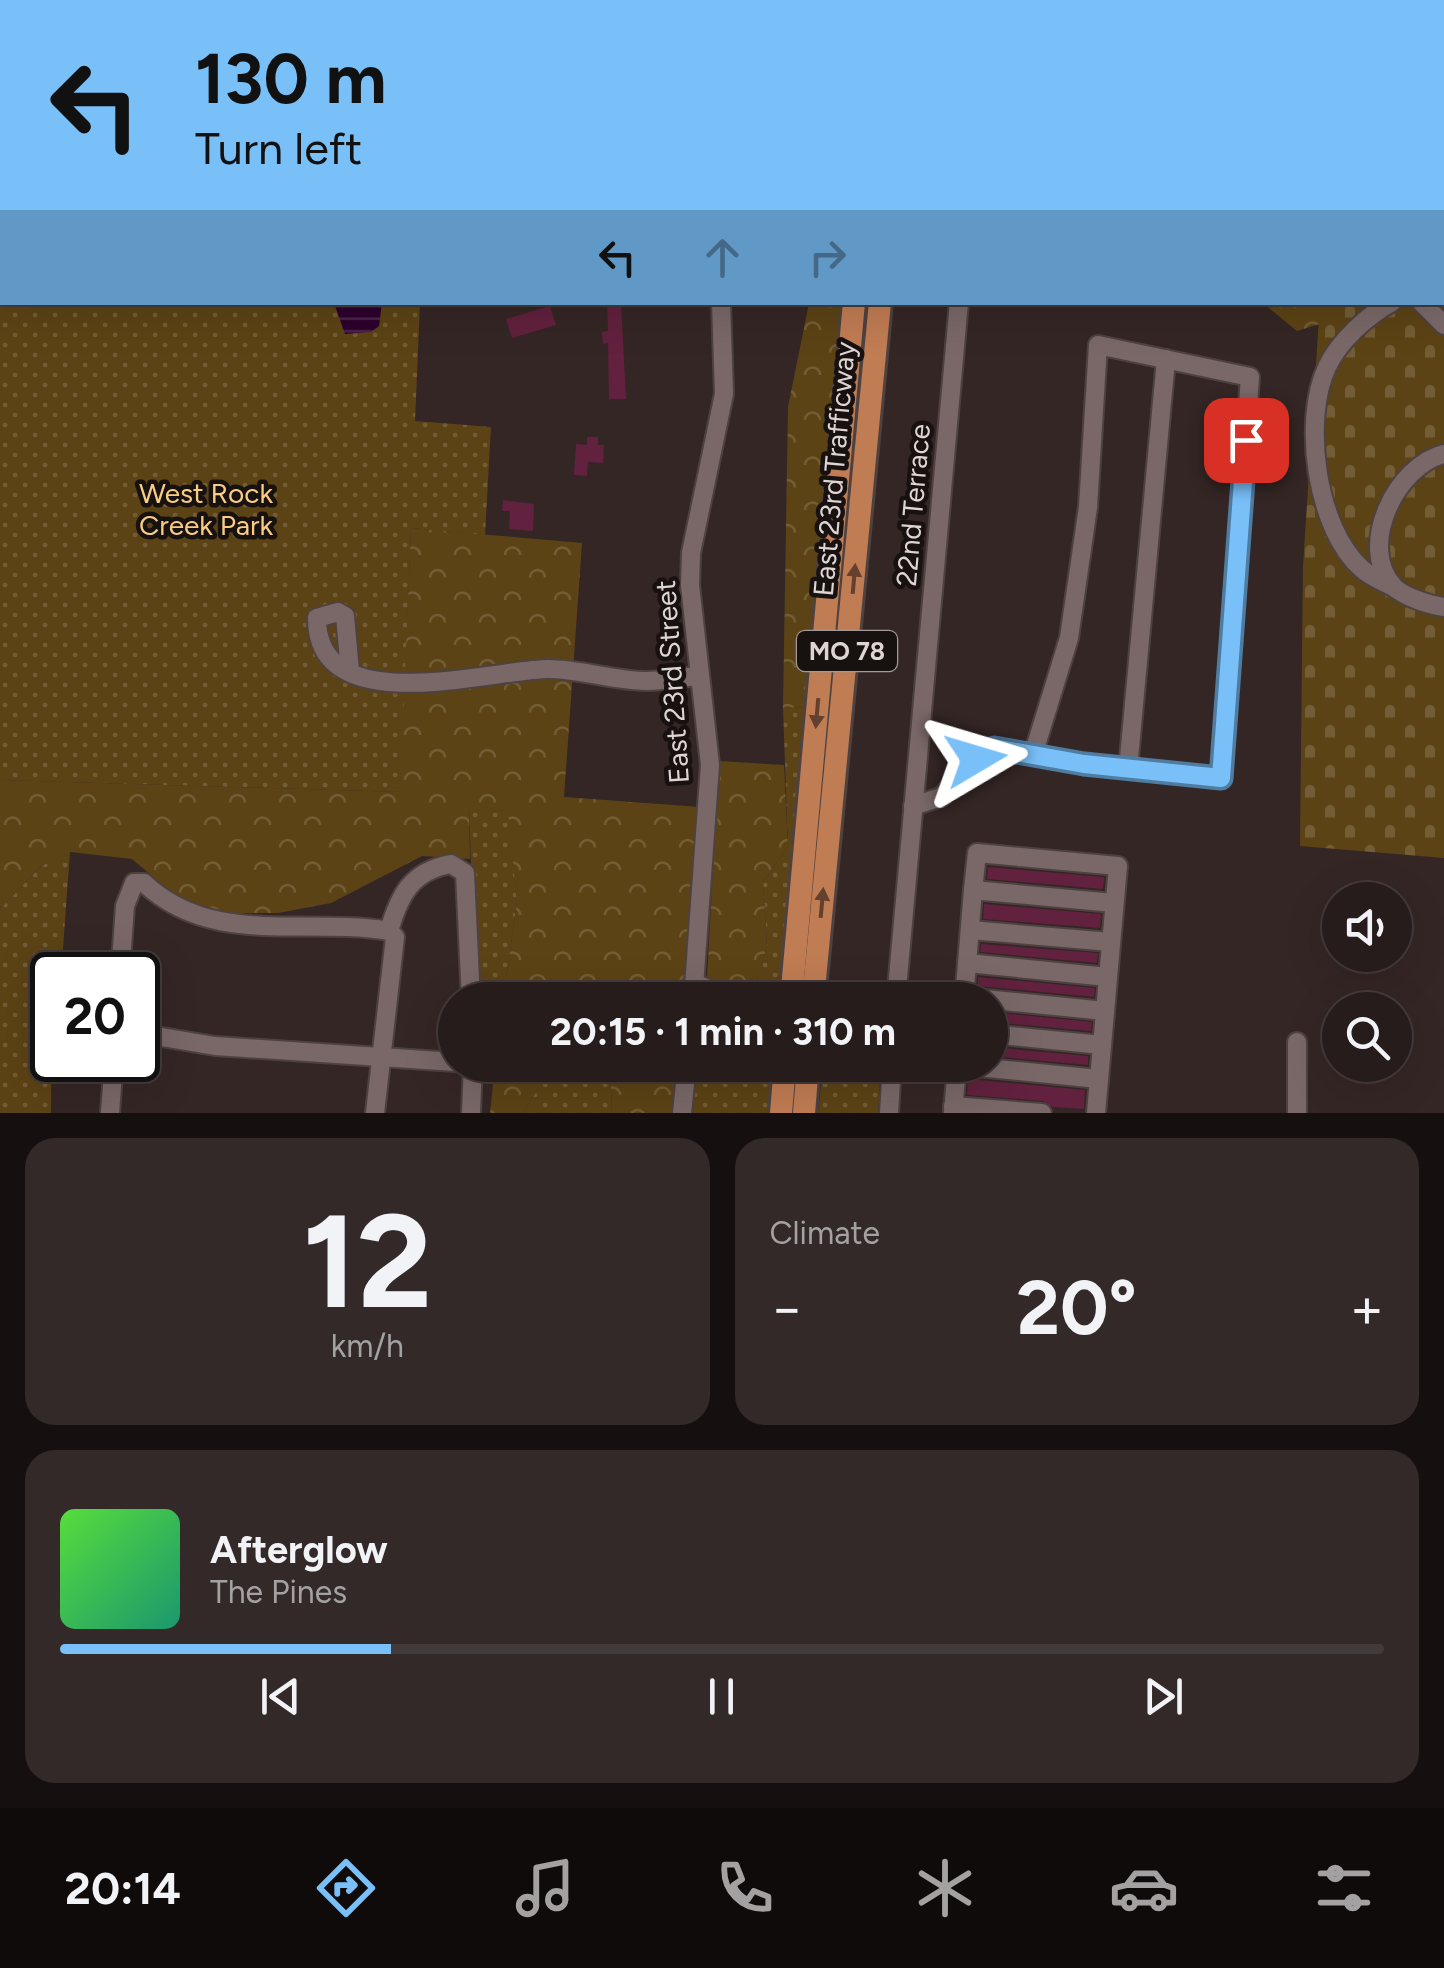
<!DOCTYPE html>
<html lang="en">
<head>
<meta charset="utf-8">
<style>
  :root { --surface:#271c1c; --page:#332929; --text:#f1f3f6; --muted:#a4a1a3; --line:#433a3b; --accent:#79bff8 }
  body { margin:0; font-family:Figtree,sans-serif; background:var(--page); color:var(--text); height:100vh; display:flex; flex-direction:column; font-size:38px; white-space:nowrap }
  * { box-sizing:border-box; margin:0 }
  p { font-size:32px; color:var(--muted) }
  .icon { flex:none; width:55px; height:55px; fill:none; stroke:currentColor; stroke-width:2; stroke-linecap:round; stroke-linejoin:round }
  .map { position:relative; height:1113px; overflow:hidden }
  .drawer { display:flex; flex-direction:column; gap:25px; padding:25px; background:#150f0f; flex:1 }
  .drawer>* { flex:none }
  .hud { position:absolute; left:0px; top:0px; width:1445px; height:305px; box-shadow:0 10px 40px #0002,0 0 0 2px var(--line); background:#79bff8; color:#111; overflow:hidden }
  .fabs { position:absolute; left:1322px; top:882px; display:grid; gap:20px }
  .fabs a { display:grid; place-items:center; width:90px; height:90px; border-radius:50%; background:var(--surface); box-shadow:0 10px 40px #0002,0 0 0 2px var(--line); font-size:50px }
  .speed { position:absolute; left:30px; top:952px; display:flex; gap:20px; font-size:50px; font-weight:700; text-align:center }
  .speed>* { display:grid; place-content:center; width:130px; height:130px; border-radius:50%; background:var(--surface); box-shadow:0 10px 40px #0002,0 0 0 2px var(--line); line-height:1 }
  .speed .limit { border:5px solid #111; border-radius:15px; background:#fff; color:#111 }
  .pin { position:absolute; display:grid; place-items:center; width:85px; height:85px; color:#fff; margin:-42px; border-radius:20px; box-shadow:0 5px 15px #0006 }
  .me { position:absolute; width:110px; margin:-55px; rotate:83deg; stroke-linejoin:round; filter:drop-shadow(0 0 8px #0008) }
  .turn { display:flex; align-items:center; gap:35px; height:210px; padding:0 30px; font-size:45px }
  .turn .icon { width:130px; height:130px; stroke-width:2.5 }
  .turn b { display:block; font-size:70px; line-height:85px }
  .lanes { display:flex; align-items:center; height:95px; padding:0 30px; background:#0003; justify-content:center; gap:50px; direction:ltr }
  .lanes .off { opacity:.35 }
  .big { font-size:75px; font-weight:700; line-height:1.1 }
  .drawer .widget { flex:1; display:flex; flex-direction:column; justify-content:center; gap:15px; min-width:0; padding:0 35px; border-radius:30px; background:var(--page) }
  .drawer .dial { align-items:center; gap:0 }
  .dial b { font-size:130px; line-height:1 }
  .song { display:flex; align-items:center; gap:30px }
  .cover { width:120px; height:120px; border-radius:15px; background:linear-gradient(135deg,hsl(110 70% 55%),hsl(160 70% 35%)) }
  .played { height:10px; border-radius:5px; background:linear-gradient(90deg,var(--accent) 25%,var(--line) 25%) }
  .keys { display:flex; justify-content:space-around; direction:ltr }
  .heat { display:flex; justify-content:space-between; align-items:center; font-size:55px; direction:ltr }
  .drawer .tiles { flex:1; display:grid; gap:25px; grid-template-columns:1fr 1fr }
  .widget:last-child { grid-column:span 2 }
  .trip { position:absolute; left:438px; top:982px; width:570px; height:100px; border-radius:50px; background:var(--surface); box-shadow:0 10px 40px #0002,0 0 0 2px var(--line); font-weight:700; line-height:100px; text-align:center }
  .tabs { display:flex; height:160px; justify-content:space-around; align-items:center; background:#100b0b; color:var(--muted) }
  .tabs .icon { width:70px; height:70px }
  .tabs .active { color:var(--accent) }
  .tabs b { font-size:45px; color:var(--text) }
  .map>svg:first-child { display:block }
</style>
</head>
<body>
<div class="map">
<svg width="1444" height="1113" viewBox="0 0 1444 1113">
  <defs>
    <pattern id="grass-dots" width="8" height="8" patternUnits="userSpaceOnUse" patternTransform="scale(2.5)"><rect width="8" height="8" fill="#5c4315"/><path d="M2 2h.1M6 6h.1" fill="none" stroke="#735d36" stroke-width="1.8" stroke-linecap="round"/></pattern>
    <pattern id="forest-crowns" width="20" height="18" patternUnits="userSpaceOnUse" patternTransform="scale(2.5)"><rect width="20" height="18" fill="#5c4315"/><path d="M2 6a3 3 0 1 1 6 0M12 15a3 3 0 1 1 6 0" fill="none" stroke="#735d36"/></pattern>
    <pattern id="cemetery-stones" width="16" height="16" patternUnits="userSpaceOnUse" patternTransform="scale(2.5)"><rect width="16" height="16" fill="#5c4315"/><path d="M2 7V4a2 2 0 0 1 4 0v3zM10 15v-3a2 2 0 0 1 4 0v3z" fill="#735d36"/></pattern>
    <pattern id="water-rules" width="6" height="5" patternUnits="userSpaceOnUse" patternTransform="scale(2.5)"><rect width="6" height="5" fill="#2d002d"/><path d="M0 2.5h6" fill="none" stroke="#4b244b"/></pattern>
  </defs>
  <rect width="100%" height="100%" fill="#342625"/>
  <g fill="url(#grass-dots)">
    <path d="M0,148L2,302L420,303L415,421L491,427L485,535L411,528L401,792L0,780Z"/>
    <path d="M808,707L781,978L770,988L754,990L767,946L763,882L788,847L783,708Z"/>
    <path d="M469,809L509,811L517,901L503,1000H476Z"/>
    <path d="M70,852L61,975H52L51,1113H0V909L41,866Z"/>
    <path d="M552,1065H610L612,1113H523Z"/>
    <path d="M697,1065H772L768,1113H693Z"/>
    <path d="M823,1065H881L878,1113H818Z"/>
  </g>
  <g fill="url(#forest-crowns)">
    <path d="M809,303H842L808,707L783,708L788,407Z"/>
    <path d="M1263,303H1335L1333,320L1297,331Z"/>
    <path d="M411,528L582,543L564,797L700,807L683,1000H503L517,901L508,811L469,810L470,859L422,856L331,903L278,913H219L186,904L132,859L71,852L41,866L0,909V780L400,792Z"/>
    <path d="M719,761L784,765L788,847L763,882L767,946L754,990L720,987L707,978Z"/>
    <path d="M495,1065H552L523,1113H490Z"/>
    <path d="M610,1065H677L673,1113H612Z"/>
  </g>
  <path fill="url(#cemetery-stones)" d="M1444,124V858L1300,846L1303,566L1320,303L1442,302Z"/>
  <path fill="url(#water-rules)" d="M334,303H382L379,326L371,332L345,334Z"/>
  <g fill="#62213e">
    <path d="M607,302H621L626,399H609L608,343L603,344L602,332L608,331Z"/>
    <path d="M550,306L556,325L512,338L506,319Z"/>
    <path d="M587,437H598V445H604L603,463L588,462L587,476L574,475L576,444L587,445Z"/>
    <path d="M503,500L534,504L533,531L509,529L510,511H502Z"/>
    <path d="M988,867L1104,877L1103,889L987,879Z"/>
    <path d="M984,904L1101,914L1100,928L983,919Z"/>
    <path d="M981,944L1098,953L1097,963L980,952Z"/>
    <path d="M978,977L1095,988L1094,997L978,986Z"/>
    <path d="M990,1012L1092,1022L1091,1031L990,1022Z"/>
    <path d="M990,1047L1088,1056V1065L990,1056Z"/>
    <path d="M968,1079L1085,1090L1084,1109L1053,1107L1043,1101L967,1095Z"/>
  </g>
  <g fill="none" stroke-linecap="round" stroke-linejoin="round">
    <g stroke="#4e4241" stroke-width="22">
      <g id="minor">
        <path d="M607,0L608,2"/>
        <path d="M997,2V0"/>
        <path d="M0,7L2,8"/>
        <path d="M1442,107H1444"/>
        <path d="M1392,302C1368,315 1339,341 1327,367C1302,420 1316,529 1362,569C1371,577 1384,582 1395,588"/>
        <path d="M1421,302L1444,325"/>
        <path d="M1444,454C1397,465 1356,546 1394,587C1404,597 1430,605 1444,607"/>
        <path d="M350,671L345,616L338,612L317,618C317,722 487,670 548,669C581,669 614,681 647,681C664,681 682,677 700,676"/>
        <path d="M1128,769L1166,359"/>
        <path d="M913,806L941,797L980,755L994,748L1084,764L1221,779L1250,377L1098,345L1088,507L1069,638L1033,755"/>
        <path d="M973,890L977,853L1118,866L1096,1113"/>
        <path d="M970,930L1111,942"/>
        <path d="M389,931C399,896 411,871 451,864L465,873L471,1000"/>
        <path d="M967,963L1108,977"/>
        <path d="M120,975L125,906L134,883H144C212,947 304,917 389,931L395,937L375,1113"/>
        <path d="M694,983L736,1000"/>
        <path d="M964,997L1105,1011"/>
        <path d="M693,1000L710,765L690,585L691,553L724,394L721,302"/>
        <path d="M896,1000L959,302"/>
        <path d="M964,1000L973,890L1114,903"/>
        <path d="M138,1033L215,1046L455,1062"/>
        <path d="M990,1034L1102,1045"/>
        <path d="M1297,1042V1113"/>
        <path d="M957,1065L1099,1079"/>
        <path d="M953,1106L1042,1113"/>
        <path d="M110,1113L114,1060"/>
        <path d="M471,1113L473,1065"/>
        <path d="M682,1113L687,1065"/>
        <path d="M889,1113L892,1065"/>
        <path d="M953,1113L957,1065"/>
      </g>
    </g>
    <g stroke="#4e4241" stroke-width="28">
      <g id="major">
        <path d="M864,0V2"/>
        <path d="M888,0V2"/>
        <path d="M791,1000L854,302"/>
        <path d="M813,1000L880,302"/>
        <path d="M781,1113L785,1065"/>
        <path d="M804,1113L808,1065"/>
      </g>
    </g>
    <use href="#minor" stroke="#796867" stroke-width="18"/>
    <use href="#major" stroke="#c07c53" stroke-width="22"/>
  </g>
  <defs><path id="oneway-solid" d="M-6-.8H1V-3.2L6.5 0L1 3.2V.8H-6Z" transform="scale(2.5)"/></defs>
  <g fill="#63412e">
    <use href="#oneway-solid" transform="translate(854 579) rotate(-85)"/>
    <use href="#oneway-solid" transform="translate(817 713) rotate(95)"/>
    <use href="#oneway-solid" transform="translate(822 903) rotate(-85)"/>
  </g>
  <g fill="none" stroke-linecap="round" stroke-linejoin="round">
    <g stroke="#4f7ca1" stroke-width="25">
      <path id="route" d="M976,759L994,748L1084,764L1221,778L1246,440"/>
    </g>
    <use href="#route" stroke="#79bff8" stroke-width="18"/>
  </g>
  <g text-anchor="middle" stroke-width="9" stroke-linejoin="round" paint-order="stroke">
    <rect fill="#171110" stroke="#a29a98" stroke-width="2.5" x="797" y="631" width="100" height="40" rx="8"/>
    <g font-size="25" font-weight="bold" fill="#ddd4d3">
      <text x="847" y="660">MO 78</text>
    </g>
    <g font-size="28" fill="#ddd4d3" stroke="#171110">
      <text transform="translate(834 469) rotate(-85)" y="10">East 23rd Trafficway</text>
      <text transform="translate(913 505) rotate(-85)" y="10">22nd Terrace</text>
      <text transform="translate(672 682) rotate(-94)" y="10">East 23rd Street</text>
    </g>
    <g font-size="28" fill="#f9cc84" stroke="#171110">
      <text x="206" y="503">West Rock<tspan x="206" dy="32">Creek Park</tspan></text>
    </g>
  </g>
</svg>
<div class="fabs">
<a><svg class="icon" aria-label="sound" viewBox="0 0 24 24"><path d="M4 9h4l5-4v14l-5-4H4zM17 9q2 3 0 6"/></svg></a>
<a><svg class="icon" aria-label="search" viewBox="0 0 24 24"><circle cx="10" cy="10" r="6"/><path d="M15 15l6 6"/></svg></a>
</div>
<div class="speed"><div class="limit">20</div></div>
<div class="pin" style="left:1246px;top:440px;background:#d93025"><svg class="icon" aria-label="arrive" viewBox="0 0 24 24"><path d="M6 21V4h12l-3 4 3 4H6"/></svg></div>
<svg class="me" style="left:976px;top:759px" viewBox="-20 -20 40 40"><path d="M0-17L14 15 0 8-14 15z" fill="#79bff8" stroke="#fff" stroke-width="4"/></svg>
<div class="trip">20:15 · 1 min · 310 m</div>
<div class="hud">
<div class="turn"><svg class="icon" aria-label="left" viewBox="0 0 24 24"><path d="M17 20v-9H6M10 6l-5 5 5 5"/></svg><div><b>130 m</b>Turn left</div></div>
<div class="lanes"><svg class="icon" aria-label="left" viewBox="0 0 24 24"><path d="M17 20v-9H6M10 6l-5 5 5 5"/></svg><svg class="icon off" aria-label="ahead" viewBox="0 0 24 24"><path d="M12 20V5M6 11l6-6 6 6"/></svg><svg class="icon off" aria-label="right" viewBox="0 0 24 24"><path d="M7 20v-9h11M14 6l5 5-5 5"/></svg></div>
</div>
</div>
<section class="drawer">
<div class="tiles">
<div class="widget dial"><b>12</b><p>km/h</p></div>
<div class="widget"><p>Climate</p>
<div class="heat"><a>−</a><b class="big">20°</b><a>+</a></div>
</div>
<div class="widget">
<div class="song"><i class="cover"></i><div><b>Afterglow</b><p>The Pines</p></div></div>
<div class="played"></div>
<div class="keys"><svg class="icon" aria-label="previous" viewBox="0 0 24 24"><path d="M18 5L8 12l10 7zM5 5v14"/></svg><svg class="icon" aria-label="pause" viewBox="0 0 24 24"><path d="M8 5v14M16 5v14"/></svg><svg class="icon" aria-label="next" viewBox="0 0 24 24"><path d="M6 5l10 7-10 7zM19 5v14"/></svg></div>
</div>
</div>
</section>
<nav class="tabs">
<b>20:14</b>
<svg class="icon active" aria-label="directions" viewBox="0 0 24 24"><path d="M12 3l9 9-9 9-9-9zM9 14v-3h6M13 9l2 2-2 2"/></svg>
<svg class="icon" aria-label="music" viewBox="0 0 24 24"><path d="M9 18V5l10-2v13"/><circle cx="6" cy="18" r="3"/><circle cx="16" cy="16" r="3"/></svg>
<svg class="icon" aria-label="phone" viewBox="0 0 24 24"><path d="M5 4h4l2 5-3 2q2 4 5 5l2-3 5 2v4C11 20 4 13 5 4z"/></svg>
<svg class="icon" aria-label="climate" viewBox="0 0 24 24"><path d="M12 3v18M4 7l16 10M4 17L20 7"/></svg>
<svg class="icon" aria-label="car" viewBox="0 0 24 24"><path d="M5 17H2v-5l4-1 3-4h7l3 4 3 1v5h-3M9 17h6M6 11h13"/><circle cx="7" cy="17" r="2"/><circle cx="17" cy="17" r="2"/></svg>
<svg class="icon" aria-label="filters" viewBox="0 0 24 24"><path d="M4 7h16M4 17h16"/><circle cx="9" cy="7" r="2"/><circle cx="15" cy="17" r="2"/></svg>
</nav>
</body>
</html>
